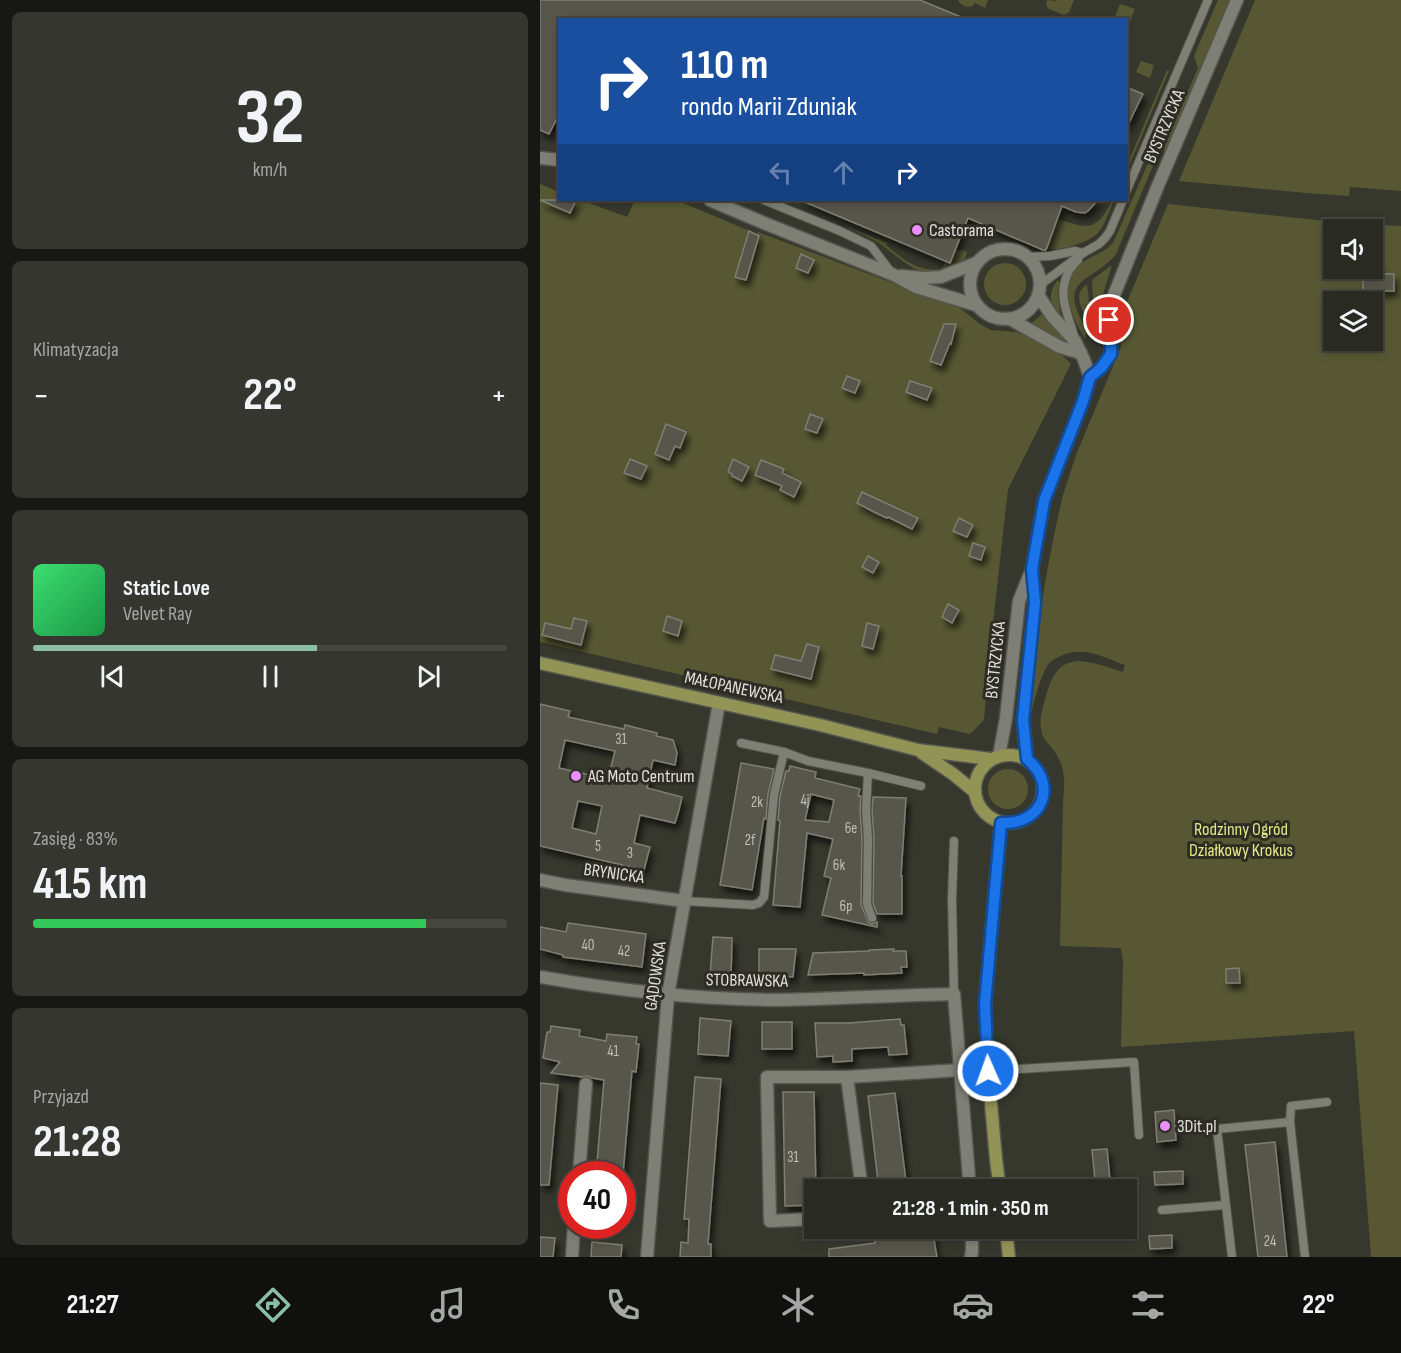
<!DOCTYPE html>
<html lang="pl">
<head>
<meta charset="utf-8">
<style>
  :root { --surface:#292a22; --page:#35362f; --text:#f1f3f6; --muted:#a5a7a5; --line:#454640; --accent:#8abfa5 }
  body { margin:0; font-family:"Sofia Sans Condensed",sans-serif; background:var(--page); color:var(--text); height:100vh; display:flex; flex-direction:column; font-size:22px; white-space:nowrap }
  * { box-sizing:border-box; margin:0 }
  p { font-size:20px; color:var(--muted) }
  .icon { flex:none; width:33px; height:33px; fill:none; stroke:currentColor; stroke-width:2; stroke-linecap:round; stroke-linejoin:round }
  .map { position:relative; flex:1; overflow:hidden }
  .side { display:flex; flex-direction:column; gap:12px; padding:12px; background:#171713; width:540px }
  .side>* { flex:none }
  .top-card { position:absolute; left:18px; top:18px; width:570px; height:183px; border-radius:0px; box-shadow:0 3px 9px #0003,0 0 0 2px var(--line); background:#1a4fa0; color:#fff; overflow:hidden }
  .controls { position:absolute; left:783px; top:219px; display:grid; gap:12px }
  .controls a { display:grid; place-items:center; width:60px; height:60px; border-radius:0px; background:var(--surface); box-shadow:0 3px 9px #0003,0 0 0 2px var(--line); font-size:30px }
  .speed { position:absolute; left:18px; top:1161px; display:flex; gap:12px; font-size:30px; font-weight:700; text-align:center }
  .speed>* { display:grid; place-content:center; width:78px; height:78px; border-radius:50%; background:var(--surface); box-shadow:0 3px 9px #0003,0 0 0 2px var(--line); line-height:1 }
  .speed .limit { border:9px solid #d22; background:#fff; color:#111 }
  .pin { position:absolute; display:grid; place-items:center; width:51px; height:51px; color:#fff; margin:-26px; border:3px solid #fff; border-radius:50%; box-shadow:0 2px 6px #0007 }
  .me { position:absolute; width:66px; margin:-33px; rotate:358deg; stroke-linejoin:round; filter:drop-shadow(0 0 4px #0008) }
  .turn { display:flex; align-items:center; gap:21px; height:126px; padding:0 24px; font-size:27px }
  .turn .icon { width:78px; height:78px; stroke-width:2.5 }
  .turn b { display:block; font-size:42px; line-height:51px }
  .lanes { display:flex; align-items:center; height:57px; padding:0 24px; background:#0003; justify-content:center; gap:30px; direction:ltr }
  .lanes .off { opacity:.35 }
  .big { font-size:45px; font-weight:700; line-height:1.1 }
  .side .widget { flex:1; display:flex; flex-direction:column; justify-content:center; gap:9px; min-width:0; padding:0 21px; border-radius:9px; background:var(--page) }
  .side .dial { align-items:center; gap:0 }
  .dial b { font-size:78px; line-height:1 }
  .song { display:flex; align-items:center; gap:18px }
  .cover { width:72px; height:72px; border-radius:9px; background:linear-gradient(135deg,hsl(140 70% 55%),hsl(140 70% 35%)) }
  .played { height:6px; border-radius:3px; background:linear-gradient(90deg,var(--accent) 60%,var(--line) 60%) }
  .keys { display:flex; justify-content:space-around; direction:ltr }
  .heat { display:flex; justify-content:space-between; align-items:center; font-size:33px; direction:ltr }
  .charge { height:9px; border-radius:4px; background:linear-gradient(90deg,#34c759 83%,var(--line) 0) }
  .trip { position:absolute; left:264px; top:1179px; width:333px; height:60px; border-radius:0px; background:var(--surface); box-shadow:0 3px 9px #0003,0 0 0 2px var(--line); font-weight:700; line-height:60px; text-align:center }
  .menu { display:flex; height:96px; justify-content:space-around; align-items:center; background:#10110e; color:var(--muted) }
  .menu .icon { width:42px; height:42px }
  .menu .current { color:var(--accent) }
  .menu b { font-size:27px; color:var(--text) }
  main { display:flex; flex:1; min-height:0 }
  .map>svg:first-child { display:block }
</style>
</head>
<body>
<main>
<section class="side">
<div class="widget dial"><b>32</b><p>km/h</p></div>
<div class="widget"><p>Klimatyzacja</p>
<div class="heat"><a>−</a><b class="big">22°</b><a>+</a></div>
</div>
<div class="widget">
<div class="song"><i class="cover"></i><div><b>Static Love</b><p>Velvet Ray</p></div></div>
<div class="played"></div>
<div class="keys"><svg class="icon" aria-label="previous" viewBox="0 0 24 24"><path d="M18 5L8 12l10 7zM5 5v14"/></svg><svg class="icon" aria-label="pause" viewBox="0 0 24 24"><path d="M8 5v14M16 5v14"/></svg><svg class="icon" aria-label="next" viewBox="0 0 24 24"><path d="M6 5l10 7-10 7zM19 5v14"/></svg></div>
</div>
<div class="widget"><p>Zasięg · 83%</p><b class="big">415 km</b><div class="charge"></div></div>
<div class="widget"><p>Przyjazd</p><b class="big">21:28</b></div>
</section>
<div class="map">
<svg width="861" height="1257" viewBox="0 0 861 1257">
  <defs>
    <filter id="shadow"><feDropShadow dx="3.5" dy="6" stdDeviation="3" flood-color="#0009"/></filter>
  </defs>
  <rect width="100%" height="100%" fill="#37382d"/>
  <g fill="#575833" fill-rule="evenodd">
    <path d="M418,0H448L445,8L435,3L433,6C427,8 421,6 418,0Z"/>
    <path d="M507,0L517,1V0H534L529,12L524,15L509,9L506,5Z"/>
    <path d="M678,0H693L625,155L624,147L658,68L654,56Z"/>
    <path d="M715,0H861V191L810,187L809,196L766,193L639,181Z"/>
    <path d="M580,4L584,5L595,9L588,26L587,25L586,20L574,19Z"/>
    <path d="M601,61L614,65L610,78L596,72Z"/>
    <path d="M627,70L629,71L587,171V165Z"/>
    <path d="M619,149L620,154L614,163L576,254C571,261 565,265 558,270C551,275 540,281 536,289C530,301 541,320 547,330L545,339C532,317 515,282 542,263C553,254 562,255 573,243L613,152Z"/>
    <path d="M0,184L19,192L20,200H41L87,217L95,200H136L217,234L218,232L371,290L406,301L421,309L440,324L451,330L476,332L488,336L520,353L531,364L468,489L450,650L444,720L430,734L399,727L397,734L0,642Z"/>
    <path d="M572,200H574C563,225 564,236 535,245C525,248 517,250 507,249L517,218C547,230 558,231 572,200Z"/>
    <path d="M628,204L805,223L861,226V1257H831L814,1031L581,1047L583,963L581,948L520,946L523,801C525,779 526,767 512,748C508,743 503,739 502,733C498,720 503,708 506,696C519,647 546,661 583,672L585,665C565,658 545,646 523,655C518,657 511,660 508,665C500,676 495,699 491,713L504,588L514,535L523,495L536,455L581,347L582,314ZM794,230H832V268H794ZM794,302H832V340H794Z"/>
    <path d="M303,225L347,243L346,245C363,259 378,273 402,269L405,262L410,263L414,251L423,250L427,252C426,259 422,262 416,266C380,286 363,258 337,242C326,236 314,231 303,225Z"/>
    <circle cx="465" cy="284" r="21"/>
    <path d="M572,265L557,314L553,297L552,280Z"/>
    <path d="M518,280L519,282L518,297L521,316H519C510,304 507,293 518,280Z"/>
    <path d="M547,284L549,301L555,323L553,330C547,322 536,302 540,292C541,289 545,286 547,284Z"/>
    <path d="M502,314H504L510,322L528,340L529,343H526L492,325V323Z"/>
    <circle cx="468" cy="789" r="20"/>
  </g>
  <g fill="#56564c" stroke="#7e7f73" stroke-width="1.5" fill-rule="evenodd" filter="url(#shadow)">
    <path d="M0,0H380L426,19L20,20V112L9,134L0,130Z"/>
    <path d="M586,87L603,94L586,129Z"/>
    <path d="M0,200H36L30,213Z"/>
    <path d="M260,200H558L548,211L545,213L536,212L522,206L506,250H503L428,218L410,263Z"/>
    <path d="M209,231L219,236L206,280L195,277Z"/>
    <path d="M261,254L274,260L268,273L256,268Z"/>
    <path d="M825,268H841V274H854V291H823V279H825Z"/>
    <path d="M404,324H416L411,344L410,343L401,365L390,361Z"/>
    <path d="M307,376L320,381L315,393L302,388Z"/>
    <path d="M370,381L392,388L387,400L366,392Z"/>
    <path d="M270,414L283,419L277,433L265,429Z"/>
    <path d="M126,424L146,432L140,448L135,446L129,460L115,454Z"/>
    <path d="M90,459L107,466L101,479L84,473Z"/>
    <path d="M193,459L209,467L202,481L192,476V474L188,472Z"/>
    <path d="M221,460L244,469L242,473L261,482L254,497L240,490L242,486L215,475Z"/>
    <path d="M322,492L378,518L372,529L348,517L347,518L334,512L317,503Z"/>
    <path d="M419,518L433,525L427,537L413,531Z"/>
    <path d="M433,543L445,547L441,560L429,556Z"/>
    <path d="M328,556L339,562L333,573L322,567Z"/>
    <path d="M408,604L419,610L412,623L402,617Z"/>
    <path d="M127,616L142,621L138,636L123,631Z"/>
    <path d="M34,618L47,621L41,645L2,635L5,623L31,629Z"/>
    <path d="M327,623L339,626L333,649L322,646Z"/>
    <path d="M267,644L279,647L271,679L231,669L235,655L261,661Z"/>
    <path d="M0,704L30,711L28,717L84,729L85,725L117,733L116,736L133,740L137,753L135,765L113,760L107,788L142,797L139,810L135,823L100,815L94,843L110,847L104,870L0,846ZM25,740L75,751L68,779L19,768ZM38,801L62,806L56,834L32,828Z"/>
    <path d="M201,763L234,769L228,794L226,819L224,818L212,890L180,885Z"/>
    <path d="M250,766L276,772L275,778L320,789L318,796H321L320,810L322,839L321,904L328,922L332,924L337,922V927L282,915L291,878L284,876L293,839L267,833L260,907L233,905L240,821L238,820L240,796L246,771H249ZM271,794L294,800L289,822L265,820Z"/>
    <path d="M333,797L366,798L361,876H362V914H337L333,903L334,839L332,810Z"/>
    <path d="M28,923L106,934L102,967L23,957V955L0,949V927L26,932Z"/>
    <path d="M173,937L192,938L191,977L170,975Z"/>
    <path d="M219,949H256L253,977L219,976Z"/>
    <path d="M354,949L353,951H366L367,967H361L362,973L324,975V973L268,975L273,953L329,951V950Z"/>
    <path d="M699,968L700,983H686V969Z"/>
    <path d="M160,1018L191,1021L188,1056L158,1054Z"/>
    <path d="M360,1019L361,1025H364L367,1054L349,1055L348,1047L312,1049V1061L293,1062V1056L277,1057L275,1023H309Z"/>
    <rect x="222" y="1022" width="30" height="27"/>
    <path d="M11,1026L40,1030L39,1036L66,1041L67,1034L97,1037L96,1044H99L96,1072L92,1071L83,1174H56L64,1080L52,1078L47,1076L42,1077L11,1073L20,1062L3,1058L7,1032H10Z"/>
    <path d="M155,1077L181,1079L168,1244H171V1257H140L141,1242L148,1243L149,1219H144Z"/>
    <path d="M0,1083L18,1085L9,1185H0Z"/>
    <path d="M243,1092H274L276,1190H274V1205L245,1206Z"/>
    <path d="M355,1093L367,1190H339L328,1096Z"/>
    <path d="M634,1110L636,1140L617,1142L615,1112Z"/>
    <path d="M735,1142L747,1257H718L705,1145Z"/>
    <path d="M567,1149L571,1190H556L552,1150Z"/>
    <path d="M643,1171V1184L615,1185L614,1172Z"/>
    <path d="M333,1228H376V1231L392,1228L397,1257H289V1249L335,1243Z"/>
    <path d="M632,1235V1248L610,1249L609,1236Z"/>
    <path d="M0,1237L15,1238L13,1257H0Z"/>
    <path d="M52,1242L82,1245L81,1257H51Z"/>
  </g>
  <g fill="none" stroke-linecap="round" stroke-linejoin="round">
    <g stroke="#54554d" stroke-width="10">
      <g id="lane">
        <path d="M586,192L668,0"/>
        <path d="M224,200L300,231L331,246L351,272"/>
        <path d="M488,257L510,256L535,251L543,253"/>
        <path d="M500,285L543,253L559,244L565,238L570,231L583,200"/>
        <path d="M535,340C530,317 517,299 527,275C529,269 534,264 538,260"/>
        <path d="M201,743L244,752L268,761L328,773L326,810L328,839L327,904L332,918"/>
        <path d="M328,773L381,786"/>
        <path d="M144,901L213,905L219,903L224,897L234,795L244,752"/>
        <path d="M414,994L412,899L414,841"/>
        <path d="M448,1071L594,1062L599,1135"/>
        <path d="M750,1122L751,1106L787,1102"/>
        <path d="M622,1210L685,1205"/>
        <path d="M692,1257L677,1129L750,1122L765,1257"/>
      </g>
    </g>
    <g stroke="#54554d" stroke-width="15">
      <g id="street">
        <path d="M0,158L20,160"/>
        <path d="M170,200L224,223L354,275L376,287L436,305"/>
        <circle cx="465" cy="284" r="35"/>
        <path d="M361,276L383,278L401,277L436,263"/>
        <path d="M498,295L512,316L535,341L544,360L550,377"/>
        <path d="M470,319L520,347L541,353"/>
        <path d="M459,756L466,718L479,601L492,569L504,501L543,401L550,377L561,368L571,354V334L569,320L572,300L617,188L697,0"/>
        <path d="M487,760L483,720L495,602L492,571"/>
        <path d="M0,880L25,885L144,901"/>
        <path d="M0,977C80,991 160,1000 241,1000C298,999 356,995 414,994L430,1190"/>
        <path d="M307,1077L322,1190"/>
        <path d="M39,1174L46,1084"/>
        <path d="M274,1219L230,1221L227,1077H307L420,1070"/>
        <path d="M32,1257L34,1226"/>
        <path d="M107,1257L128,995L179,703"/>
        <path d="M431,1257L432,1251V1228"/>
      </g>
    </g>
    <g stroke="#54554d" stroke-width="15">
      <g id="secondary">
        <path d="M0,663L280,725L378,750L451,759"/>
        <path d="M382,753L413,774L435,792"/>
        <circle cx="469" cy="789" r="34"/>
        <path d="M460,1190L456,1159L448,1071L445,1004L461,823"/>
        <path d="M466,1228L469,1257"/>
      </g>
    </g>
    <use href="#lane" stroke="#7f8075" stroke-width="8"/>
    <use href="#street" stroke="#7f8075" stroke-width="12"/>
    <use href="#secondary" stroke="#929456" stroke-width="12"/>
  </g>
  <g fill="none" stroke-linecap="round" stroke-linejoin="round">
    <g stroke="#114b97" stroke-width="15">
      <path id="route" d="M448,1071L445,1004L461,823C502,825 519,786 487,759L483,720L495,602L492,569L500,524L504,501L543,401L550,377L561,368L571,354V334L569,320"/>
    </g>
    <use href="#route" stroke="#1a73e8" stroke-width="10"/>
  </g>
  <g fill="#ea8dfd" stroke="#2d2d24" stroke-width="2">
    <circle cx="377" cy="230" r="6"/>
    <circle cx="36" cy="776" r="6"/>
    <circle cx="625" cy="1126" r="6"/>
  </g>
  <g text-anchor="middle" stroke-width="6" stroke-linejoin="round" paint-order="stroke">
    <g font-size="15" fill="#bebeb6">
      <text x="81" y="744">31</text>
      <text x="265" y="805">4j</text>
      <text x="217" y="807">2k</text>
      <text x="311" y="833">6e</text>
      <text x="210" y="845">2f</text>
      <text x="58" y="851">5</text>
      <text x="90" y="858">3</text>
      <text x="299" y="870">6k</text>
      <text x="306" y="911">6p</text>
      <text x="48" y="950">40</text>
      <text x="84" y="956">42</text>
      <text x="73" y="1056">41</text>
      <text x="253" y="1162">31</text>
      <text x="730" y="1246">24</text>
    </g>
    <g font-size="18" fill="#e0e0da" stroke="#2d2d24">
      <text transform="translate(624 126) rotate(-67)" y="6">BYSTRZYCKA</text>
      <text transform="translate(455 660) rotate(-84)" y="6">BYSTRZYCKA</text>
      <text transform="translate(194 687) rotate(12)" y="6">MAŁOPANEWSKA</text>
      <text transform="translate(74 873) rotate(8)" y="6">BRYNICKA</text>
      <text transform="translate(115 976) rotate(-82)" y="6">GĄDOWSKA</text>
      <text transform="translate(207 980) rotate(1)" y="6">STOBRAWSKA</text>
    </g>
    <g font-size="18" fill="#e0e0da" stroke="#2d2d24" text-anchor="start">
      <text x="389" y="236">Castorama</text>
      <text x="48" y="782">AG Moto Centrum</text>
      <text x="637" y="1132">3Dit.pl</text>
    </g>
    <g font-size="18" fill="#e3e787" stroke="#2d2d24">
      <text x="701" y="835">Rodzinny Ogród<tspan x="701" dy="21">Działkowy Krokus</tspan></text>
    </g>
  </g>
</svg>
<div class="controls">
<a><svg class="icon" aria-label="sound" viewBox="0 0 24 24"><path d="M4 9h4l5-4v14l-5-4H4zM17 9q2 3 0 6"/></svg></a>
<a><svg class="icon" aria-label="layers" viewBox="0 0 24 24"><path d="M12 4l9 5-9 5-9-5zM3 14l9 5 9-5"/></svg></a>
</div>
<div class="speed"><div class="limit">40</div></div>
<div class="pin" style="left:569px;top:320px;background:#d93025"><svg class="icon" aria-label="arrive" viewBox="0 0 24 24"><path d="M6 21V4h12l-3 4 3 4H6"/></svg></div>
<svg class="me" style="left:448px;top:1071px" viewBox="-20 -20 40 40"><circle r="17" fill="#1a73e8" stroke="#fff" stroke-width="3"/><path d="M0-11L8 9 0 5-8 9z" fill="#fff"/></svg>
<div class="trip">21:28 · 1 min · 350 m</div>
<div class="top-card">
<div class="turn"><svg class="icon" aria-label="right" viewBox="0 0 24 24"><path d="M7 20v-9h11M14 6l5 5-5 5"/></svg><div><b>110 m</b>rondo Marii Zduniak</div></div>
<div class="lanes"><svg class="icon off" aria-label="left" viewBox="0 0 24 24"><path d="M17 20v-9H6M10 6l-5 5 5 5"/></svg><svg class="icon off" aria-label="ahead" viewBox="0 0 24 24"><path d="M12 20V5M6 11l6-6 6 6"/></svg><svg class="icon" aria-label="right" viewBox="0 0 24 24"><path d="M7 20v-9h11M14 6l5 5-5 5"/></svg></div>
</div>
</div>
</main>
<nav class="menu">
<b>21:27</b>
<svg class="icon current" aria-label="directions" viewBox="0 0 24 24"><path d="M12 3l9 9-9 9-9-9zM9 14v-3h6M13 9l2 2-2 2"/></svg>
<svg class="icon" aria-label="music" viewBox="0 0 24 24"><path d="M9 18V5l10-2v13"/><circle cx="6" cy="18" r="3"/><circle cx="16" cy="16" r="3"/></svg>
<svg class="icon" aria-label="phone" viewBox="0 0 24 24"><path d="M5 4h4l2 5-3 2q2 4 5 5l2-3 5 2v4C11 20 4 13 5 4z"/></svg>
<svg class="icon" aria-label="climate" viewBox="0 0 24 24"><path d="M12 3v18M4 7l16 10M4 17L20 7"/></svg>
<svg class="icon" aria-label="car" viewBox="0 0 24 24"><path d="M5 17H2v-5l4-1 3-4h7l3 4 3 1v5h-3M9 17h6M6 11h13"/><circle cx="7" cy="17" r="2"/><circle cx="17" cy="17" r="2"/></svg>
<svg class="icon" aria-label="filters" viewBox="0 0 24 24"><path d="M4 7h16M4 17h16"/><circle cx="9" cy="7" r="2"/><circle cx="15" cy="17" r="2"/></svg>
<b>22°</b>
</nav>
</body>
</html>
